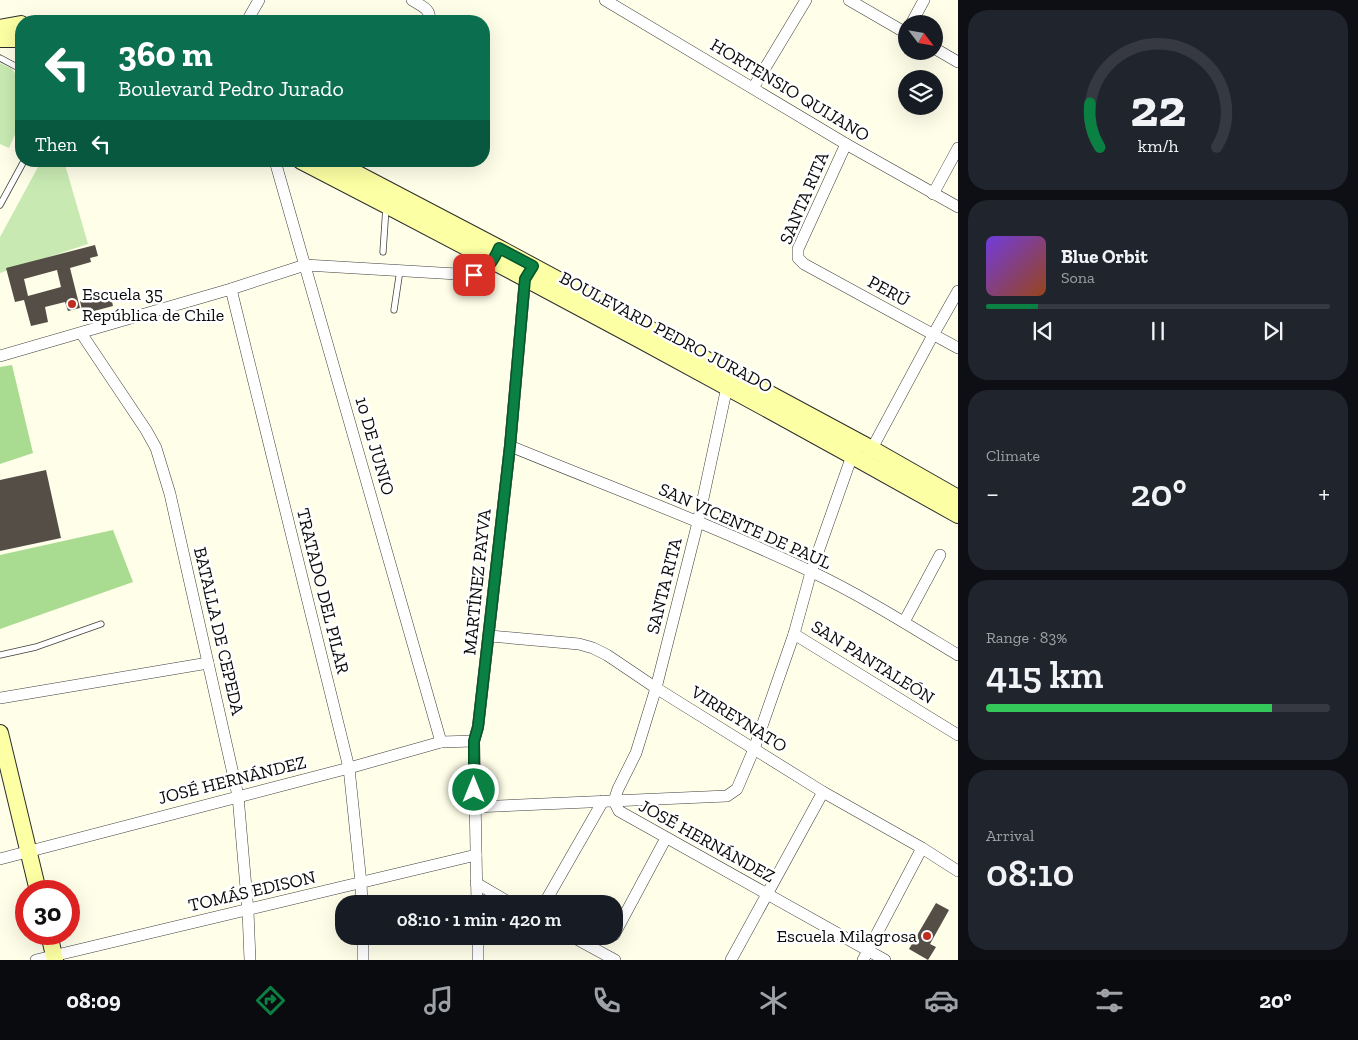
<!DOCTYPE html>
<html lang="en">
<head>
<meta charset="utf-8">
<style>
  :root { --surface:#171b24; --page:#20242c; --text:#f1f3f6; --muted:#9ea1a6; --line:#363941; --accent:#0b8043 }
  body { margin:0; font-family:"Zilla Slab",serif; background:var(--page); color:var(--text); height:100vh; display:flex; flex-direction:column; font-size:19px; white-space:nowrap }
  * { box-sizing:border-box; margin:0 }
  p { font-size:16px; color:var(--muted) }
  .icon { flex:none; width:28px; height:28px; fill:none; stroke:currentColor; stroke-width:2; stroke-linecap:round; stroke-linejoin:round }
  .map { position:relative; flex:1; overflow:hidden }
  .details { display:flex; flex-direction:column; gap:10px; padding:10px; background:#0d0f14; width:400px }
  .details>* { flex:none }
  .top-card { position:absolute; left:15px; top:15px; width:475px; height:152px; border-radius:20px; box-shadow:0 5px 20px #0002; background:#0b6e4f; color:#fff; overflow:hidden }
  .needle { width:32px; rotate:121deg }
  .controls { position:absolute; left:898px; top:15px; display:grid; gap:10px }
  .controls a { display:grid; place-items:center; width:45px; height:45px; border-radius:50%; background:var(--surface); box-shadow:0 5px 20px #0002; font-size:25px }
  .speed { position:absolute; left:15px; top:880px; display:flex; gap:10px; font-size:25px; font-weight:700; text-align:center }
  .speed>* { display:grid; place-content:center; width:65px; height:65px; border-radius:50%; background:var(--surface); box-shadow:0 5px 20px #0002; line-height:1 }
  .speed .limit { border:8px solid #d22; background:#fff; color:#111 }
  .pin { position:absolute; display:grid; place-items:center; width:42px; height:42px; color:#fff; margin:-21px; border-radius:10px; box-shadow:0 2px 8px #0006 }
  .me { position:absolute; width:55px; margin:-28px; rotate:0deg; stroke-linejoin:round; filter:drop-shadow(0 0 4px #0008) }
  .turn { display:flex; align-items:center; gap:18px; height:105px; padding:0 20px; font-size:22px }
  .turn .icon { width:65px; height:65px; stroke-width:2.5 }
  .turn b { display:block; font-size:35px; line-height:42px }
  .then { display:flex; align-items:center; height:48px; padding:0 20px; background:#0003; gap:10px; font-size:19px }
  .big { font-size:38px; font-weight:600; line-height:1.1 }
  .details .tile { flex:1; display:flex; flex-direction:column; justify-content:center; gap:8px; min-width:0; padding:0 18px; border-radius:20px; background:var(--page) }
  .details .dial { align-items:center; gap:0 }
  .dial svg { height:130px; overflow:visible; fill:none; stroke:var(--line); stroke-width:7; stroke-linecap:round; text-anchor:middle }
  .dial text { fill:var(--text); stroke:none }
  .song { display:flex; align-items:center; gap:15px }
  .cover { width:60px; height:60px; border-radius:8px; background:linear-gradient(135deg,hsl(260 70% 55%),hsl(20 70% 35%)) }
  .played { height:5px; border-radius:2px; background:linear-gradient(90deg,var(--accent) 15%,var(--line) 15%) }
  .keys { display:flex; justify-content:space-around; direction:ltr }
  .heat { display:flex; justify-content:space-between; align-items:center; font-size:28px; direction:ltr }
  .charge { height:8px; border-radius:4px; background:linear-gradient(90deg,#34c759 83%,var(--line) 0) }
  .trip { position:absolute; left:335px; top:895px; width:288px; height:50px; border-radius:20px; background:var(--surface); box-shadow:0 5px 20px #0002; font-weight:600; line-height:50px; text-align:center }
  .tabs { display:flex; height:80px; justify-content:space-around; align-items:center; background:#090b0e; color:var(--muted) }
  .tabs .icon { width:35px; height:35px }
  .tabs .current { color:var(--accent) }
  .tabs b { font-size:22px; color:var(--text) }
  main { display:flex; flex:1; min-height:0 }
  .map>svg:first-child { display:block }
</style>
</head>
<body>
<main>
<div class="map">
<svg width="958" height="960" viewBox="0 0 958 960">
  <rect width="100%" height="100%" fill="#fffee9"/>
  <g fill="#c8eab2">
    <path d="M0,63L12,69L21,82V121L9,148L0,144Z"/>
    <path d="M37,161H64L88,244L0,273V237L38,167Z"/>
  </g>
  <g fill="#a9db91">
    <path d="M12,365L33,453L0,464V367Z"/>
    <path d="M113,530L133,582L0,629V555Z"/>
  </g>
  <g fill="#544e47" fill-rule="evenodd">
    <path d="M95,245L98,256L90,258L91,262L70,268L80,308L68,311L65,302L45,307L48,322L31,326L24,300L15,302L6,268ZM57,270L61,287L28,296L24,279Z"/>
    <path d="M110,293L113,306L83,314L80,301Z"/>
    <path d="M46,470L61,538L0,551V480Z"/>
    <path d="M936,903L949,910L930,944L936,947L928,960L909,949Z"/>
  </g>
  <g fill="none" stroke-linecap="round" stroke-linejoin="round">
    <g stroke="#3e3e3e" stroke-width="7">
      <g id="service">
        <path d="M0,58L17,67L21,72"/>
        <path d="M0,205L24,161"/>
        <path d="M383,252L386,207"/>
        <path d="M394,310L400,270"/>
        <path d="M0,655L36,647L101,624"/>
      </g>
    </g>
    <g stroke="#3e3e3e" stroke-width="12">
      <g id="minor">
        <path d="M412,0C421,6 432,9 429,21"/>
        <path d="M605,0L846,144L958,207"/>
        <path d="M849,0L906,33"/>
        <path d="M247,21L259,0"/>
        <path d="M911,24L924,0"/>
        <path d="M934,48L958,62"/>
        <path d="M753,88L806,0"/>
        <path d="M846,144L798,249V258L804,264L958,348"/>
        <path d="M275,161L441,742"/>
        <path d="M933,194L958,148"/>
        <path d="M231,289L349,768L361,883L362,904"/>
        <path d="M81,333L146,430L156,448L170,494L238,796L248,911L250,960"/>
        <path d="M0,356L231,289L305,265L474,275C484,271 491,267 495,257"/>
        <path d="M510,446C610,487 712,525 810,571C861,595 910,626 958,655"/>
        <path d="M869,454L933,335L958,291"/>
        <path d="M904,622L940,555"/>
        <path d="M794,634L958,735"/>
        <path d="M490,636L579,644L593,648L607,655L656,688L823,792L922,848L958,871"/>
        <path d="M0,698L208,663"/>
        <path d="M614,801L618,789L636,753L656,688L698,522L728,382"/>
        <path d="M614,801L619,811L885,960"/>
        <path d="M474,807L727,796L737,789L754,749L794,634L811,572L854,450"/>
        <path d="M0,859L349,768L441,742L474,741"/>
        <path d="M476,883L512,904"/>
        <path d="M477,904L474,741L478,727L510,446L525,279L528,274"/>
        <path d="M544,904L603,801"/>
        <path d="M614,935L666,838"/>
        <path d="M363,936V960"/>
        <path d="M478,936V960"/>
        <path d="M571,936L615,960"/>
        <path d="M36,960L476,855"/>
        <path d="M731,960L823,792"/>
        <path d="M863,960L922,848"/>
      </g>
    </g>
    <g stroke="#2d2d2d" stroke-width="18">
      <g id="secondary">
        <path d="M0,28L21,24"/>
        <path d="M0,39H21"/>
        <path d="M301,161C522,275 741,393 958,515"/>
        <path d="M333,161L499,248L872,449L958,498"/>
        <path d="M0,733L38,891"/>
        <path d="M49,934L55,960"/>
      </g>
    </g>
    <use href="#service" stroke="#fff" stroke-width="5.5"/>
    <use href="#minor" stroke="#fff" stroke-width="11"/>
    <use href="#secondary" stroke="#fdffa4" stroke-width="16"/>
  </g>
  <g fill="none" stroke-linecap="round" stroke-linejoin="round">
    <g stroke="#07532c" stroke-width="12">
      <path id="route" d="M474,275C488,269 493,262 499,248L533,266L525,279L510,446L478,727L474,741V790"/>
    </g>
    <use href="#route" stroke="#0b8043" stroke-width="9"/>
  </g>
  <g fill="#bf2d1f" stroke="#fff" stroke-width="2">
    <circle cx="72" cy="304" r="5"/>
    <circle cx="927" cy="936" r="5"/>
  </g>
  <g text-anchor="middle" stroke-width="5" stroke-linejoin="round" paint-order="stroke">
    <g font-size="18" fill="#0b0b0b" stroke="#fff">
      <text transform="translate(790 90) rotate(31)" y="6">HORTENSIO QUIJANO</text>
      <text transform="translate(804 198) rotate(-67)" y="6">SANTA RITA</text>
      <text transform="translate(889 291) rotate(29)" y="6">PERÚ</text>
      <text transform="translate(666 332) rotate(28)" y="6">BOULEVARD PEDRO JURADO</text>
      <text transform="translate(375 446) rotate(74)" y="6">10 DE JUNIO</text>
      <text transform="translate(745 526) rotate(24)" y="6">SAN VICENTE DE PAUL</text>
      <text transform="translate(477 582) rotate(-84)" y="6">MARTÍNEZ PAYVA</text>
      <text transform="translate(664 586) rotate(-76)" y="6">SANTA RITA</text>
      <text transform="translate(323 591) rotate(76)" y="6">TRATADO DEL PILAR</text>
      <text transform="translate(219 631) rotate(77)" y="6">BATALLA DE CEPEDA</text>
      <text transform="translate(873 662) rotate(32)" y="6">SAN PANTALEÓN</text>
      <text transform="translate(739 719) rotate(32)" y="6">VIRREYNATO</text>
      <text transform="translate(232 780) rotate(-14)" y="6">JOSÉ HERNÁNDEZ</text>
      <text transform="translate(707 841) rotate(29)" y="6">JOSÉ HERNÁNDEZ</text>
      <text transform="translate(252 891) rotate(-13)" y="6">TOMÁS EDISON</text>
    </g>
    <g font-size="18" fill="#0b0b0b" stroke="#fff" text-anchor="start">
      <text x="82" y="300">Escuela 35<tspan x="82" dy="21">República de Chile</tspan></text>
      <text x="917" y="942" text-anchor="end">Escuela Milagrosa</text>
    </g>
  </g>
</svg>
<div class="controls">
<a><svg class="needle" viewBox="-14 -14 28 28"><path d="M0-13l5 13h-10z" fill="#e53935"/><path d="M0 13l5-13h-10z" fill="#9ea1a6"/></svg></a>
<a><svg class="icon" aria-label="layers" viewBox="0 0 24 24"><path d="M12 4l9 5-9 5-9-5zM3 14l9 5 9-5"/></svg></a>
</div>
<div class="speed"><div class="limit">30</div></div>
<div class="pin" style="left:474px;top:275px;background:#d93025"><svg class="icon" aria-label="arrive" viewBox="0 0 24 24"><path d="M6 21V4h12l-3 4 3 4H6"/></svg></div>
<svg class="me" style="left:474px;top:790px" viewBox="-20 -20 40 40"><circle r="17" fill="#0b8043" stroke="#fff" stroke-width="3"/><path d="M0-11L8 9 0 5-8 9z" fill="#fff"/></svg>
<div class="trip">08:10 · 1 min · 420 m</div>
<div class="top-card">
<div class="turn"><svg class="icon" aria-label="left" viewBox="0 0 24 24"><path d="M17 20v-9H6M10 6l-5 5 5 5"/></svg><div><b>360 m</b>Boulevard Pedro Jurado</div></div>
<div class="then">Then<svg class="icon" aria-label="left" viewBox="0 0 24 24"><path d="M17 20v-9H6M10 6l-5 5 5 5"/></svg></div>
</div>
</div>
<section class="details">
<div class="tile dial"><svg viewBox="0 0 100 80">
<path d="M14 69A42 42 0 1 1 86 69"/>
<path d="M14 69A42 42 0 0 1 8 42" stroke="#0b8043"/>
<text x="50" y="56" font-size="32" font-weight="700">22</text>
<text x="50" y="72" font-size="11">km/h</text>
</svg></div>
<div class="tile">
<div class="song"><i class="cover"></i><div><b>Blue Orbit</b><p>Sona</p></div></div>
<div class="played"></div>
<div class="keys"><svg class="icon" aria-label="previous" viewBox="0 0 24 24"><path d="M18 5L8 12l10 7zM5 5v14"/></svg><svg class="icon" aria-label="pause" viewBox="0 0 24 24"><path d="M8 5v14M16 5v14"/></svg><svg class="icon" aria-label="next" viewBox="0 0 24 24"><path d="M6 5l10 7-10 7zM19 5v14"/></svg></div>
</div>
<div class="tile"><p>Climate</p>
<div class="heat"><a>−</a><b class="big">20°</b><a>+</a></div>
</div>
<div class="tile"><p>Range · 83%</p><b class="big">415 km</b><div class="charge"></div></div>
<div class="tile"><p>Arrival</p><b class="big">08:10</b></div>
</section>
</main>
<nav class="tabs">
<b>08:09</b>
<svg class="icon current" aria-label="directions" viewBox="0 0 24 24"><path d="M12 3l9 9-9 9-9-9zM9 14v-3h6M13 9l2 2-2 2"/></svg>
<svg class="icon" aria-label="music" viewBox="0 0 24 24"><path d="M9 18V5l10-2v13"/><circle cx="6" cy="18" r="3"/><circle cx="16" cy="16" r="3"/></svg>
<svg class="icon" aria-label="phone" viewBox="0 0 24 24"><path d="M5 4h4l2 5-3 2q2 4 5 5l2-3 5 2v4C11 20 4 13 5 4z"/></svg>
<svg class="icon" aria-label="climate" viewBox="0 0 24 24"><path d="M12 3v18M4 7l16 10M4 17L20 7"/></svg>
<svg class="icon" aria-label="car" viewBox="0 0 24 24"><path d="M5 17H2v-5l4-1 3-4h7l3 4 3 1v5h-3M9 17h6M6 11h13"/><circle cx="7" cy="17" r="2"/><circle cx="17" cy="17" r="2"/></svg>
<svg class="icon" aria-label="filters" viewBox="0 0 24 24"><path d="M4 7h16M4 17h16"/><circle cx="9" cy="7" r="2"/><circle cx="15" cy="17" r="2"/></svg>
<b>20°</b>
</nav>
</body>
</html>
